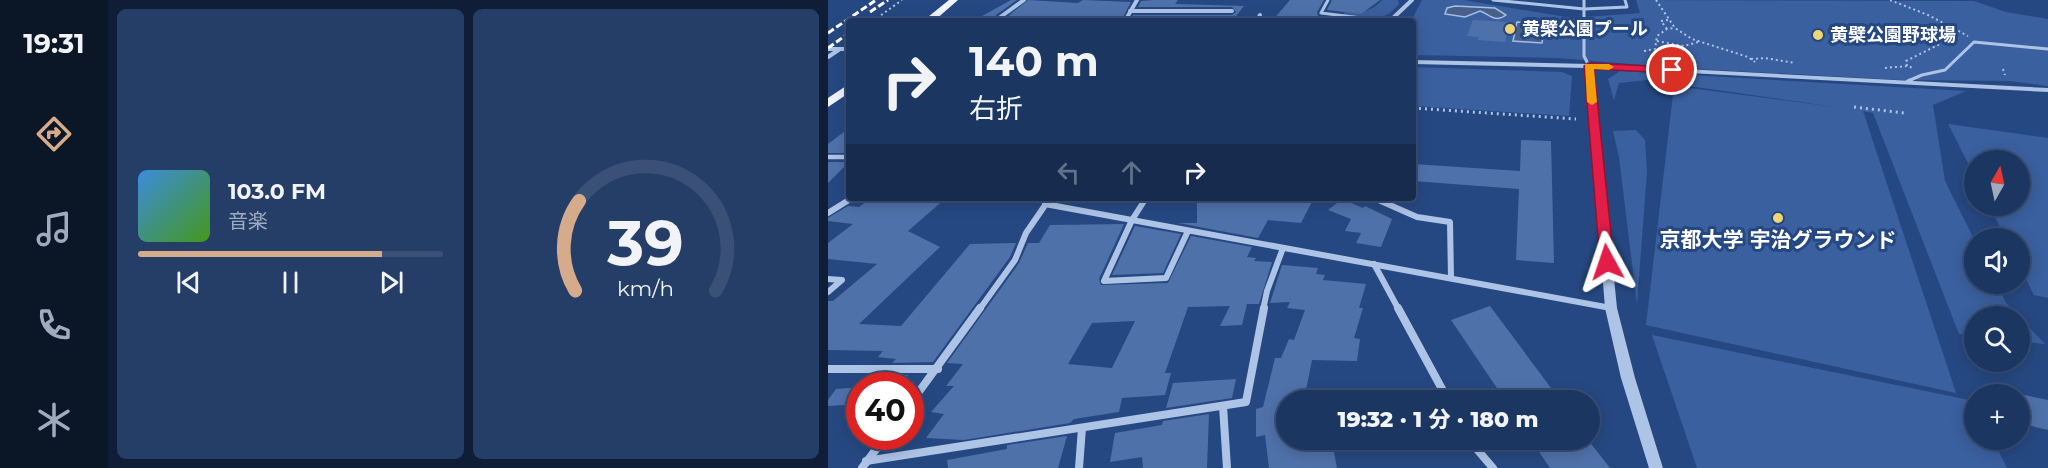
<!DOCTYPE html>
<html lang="ja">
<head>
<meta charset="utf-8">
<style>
  :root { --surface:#1c3662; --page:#253e68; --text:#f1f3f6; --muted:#a0abbe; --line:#3a5077; --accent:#d6ab8b }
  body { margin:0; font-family:Montserrat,"Noto Sans JP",sans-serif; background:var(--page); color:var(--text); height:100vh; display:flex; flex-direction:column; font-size:22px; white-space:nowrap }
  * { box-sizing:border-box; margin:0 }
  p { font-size:20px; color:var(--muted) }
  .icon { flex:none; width:33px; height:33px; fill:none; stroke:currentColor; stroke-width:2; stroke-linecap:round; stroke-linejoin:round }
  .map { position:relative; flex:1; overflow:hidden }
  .drawer { display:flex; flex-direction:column; gap:9px; padding:9px; background:#0f1e36; width:720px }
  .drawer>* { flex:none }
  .banner { position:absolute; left:18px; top:18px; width:570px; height:183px; border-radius:6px; box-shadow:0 3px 15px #0003,0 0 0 2px var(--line); background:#1c3662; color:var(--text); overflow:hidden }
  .needle { width:39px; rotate:9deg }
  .controls { position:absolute; left:1136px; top:150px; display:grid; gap:12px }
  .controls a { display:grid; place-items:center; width:66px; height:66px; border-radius:50%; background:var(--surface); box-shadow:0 3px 15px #0003,0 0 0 2px var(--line); font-size:30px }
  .speed { position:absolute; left:18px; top:372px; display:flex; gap:12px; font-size:30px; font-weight:700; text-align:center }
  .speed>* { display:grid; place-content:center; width:78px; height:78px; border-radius:50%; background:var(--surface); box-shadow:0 3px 15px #0003,0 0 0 2px var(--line); line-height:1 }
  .speed .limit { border:9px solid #d22; background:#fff; color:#111 }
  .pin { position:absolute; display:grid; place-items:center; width:51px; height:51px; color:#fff; margin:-26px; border:3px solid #fff; border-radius:50%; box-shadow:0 2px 6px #0007 }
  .me { position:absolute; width:66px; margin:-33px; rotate:355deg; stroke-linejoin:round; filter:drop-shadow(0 0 4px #0008) }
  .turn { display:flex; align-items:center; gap:21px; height:126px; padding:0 24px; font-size:27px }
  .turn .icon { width:78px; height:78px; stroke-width:2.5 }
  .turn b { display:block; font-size:42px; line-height:51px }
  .lanes { display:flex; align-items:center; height:57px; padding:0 24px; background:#0003; justify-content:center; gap:30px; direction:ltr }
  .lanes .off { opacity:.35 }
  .drawer .card { flex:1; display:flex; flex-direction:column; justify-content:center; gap:9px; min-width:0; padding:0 21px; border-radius:9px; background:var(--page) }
  .drawer .dial { align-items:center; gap:0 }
  .dial svg { height:156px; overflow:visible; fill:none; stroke:var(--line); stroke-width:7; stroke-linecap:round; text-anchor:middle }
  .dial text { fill:var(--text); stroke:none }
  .song { display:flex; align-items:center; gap:18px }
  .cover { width:72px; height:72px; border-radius:9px; background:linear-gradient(135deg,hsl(210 70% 55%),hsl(100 70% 35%)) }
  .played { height:6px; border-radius:3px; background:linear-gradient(90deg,var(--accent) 80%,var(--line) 80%) }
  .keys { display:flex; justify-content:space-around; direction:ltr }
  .drawer .tiles { flex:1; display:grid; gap:9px; grid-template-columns:repeat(2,1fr) }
  .trip { position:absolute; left:448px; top:390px; width:324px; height:60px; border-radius:30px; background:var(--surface); box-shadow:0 3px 15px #0003,0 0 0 2px var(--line); font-weight:800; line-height:60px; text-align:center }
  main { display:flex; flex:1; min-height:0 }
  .tabs { display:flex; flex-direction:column; width:108px; justify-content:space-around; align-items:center; background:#0b1627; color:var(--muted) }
  .tabs .icon { width:42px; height:42px }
  .tabs .on { color:var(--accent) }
  .tabs b { font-size:27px; color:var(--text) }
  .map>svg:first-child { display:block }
</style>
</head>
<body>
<main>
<nav class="tabs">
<b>19:31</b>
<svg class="icon on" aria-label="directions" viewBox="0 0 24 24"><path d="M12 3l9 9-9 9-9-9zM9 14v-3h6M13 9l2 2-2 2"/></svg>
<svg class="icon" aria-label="music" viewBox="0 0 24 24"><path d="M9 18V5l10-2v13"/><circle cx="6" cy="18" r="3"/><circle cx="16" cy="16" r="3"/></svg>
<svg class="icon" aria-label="phone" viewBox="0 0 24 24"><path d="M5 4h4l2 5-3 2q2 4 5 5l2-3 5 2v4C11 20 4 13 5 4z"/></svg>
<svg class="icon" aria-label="climate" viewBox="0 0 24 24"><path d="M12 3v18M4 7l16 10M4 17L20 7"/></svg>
</nav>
<section class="drawer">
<div class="tiles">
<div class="card">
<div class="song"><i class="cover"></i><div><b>103.0 FM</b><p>音楽</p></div></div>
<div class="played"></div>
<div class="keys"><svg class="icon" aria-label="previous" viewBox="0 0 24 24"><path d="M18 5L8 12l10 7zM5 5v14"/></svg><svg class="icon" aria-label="pause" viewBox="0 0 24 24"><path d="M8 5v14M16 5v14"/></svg><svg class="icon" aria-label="next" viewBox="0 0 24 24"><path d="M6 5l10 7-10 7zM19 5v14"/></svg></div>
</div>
<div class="card dial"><svg viewBox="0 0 100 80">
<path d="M14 69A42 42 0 1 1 86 69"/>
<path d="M14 69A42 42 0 0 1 16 23" stroke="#d6ab8b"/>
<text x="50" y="56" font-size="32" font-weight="700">39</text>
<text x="50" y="72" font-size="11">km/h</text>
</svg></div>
</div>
</section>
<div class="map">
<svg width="1220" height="468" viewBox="0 0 1220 468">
  <rect width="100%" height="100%" fill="#264882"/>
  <g fill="#3b609f">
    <path d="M554,0H570L571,4C554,25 539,18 515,15L517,11C533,12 543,13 554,0Z"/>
    <path d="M594,0H635L744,18L812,13L808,0L1146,1L1178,12L1220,19V86L1182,81L1073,80L851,68L729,58L585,55L583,21Z"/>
    <path d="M585,67L734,72L744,76L741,116L585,106Z"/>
    <path d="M792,71L1138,91L1105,105L1117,181L1146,239V284H1169L1178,303L1217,344L1191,341V316H1146V336L1131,334L1045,113L1035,111L1128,393L818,325L846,86L1015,108L819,80L791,83L786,100L780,79Z"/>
    <path d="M1120,124L1220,138V298L1206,295L1191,265V238H1178L1161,206H1191V160H1146V175Z"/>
    <path d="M808,130L817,140L819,172L809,304L791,157L785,131Z"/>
    <path d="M824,335L1146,401V440H1165L1179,468H869Z"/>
  </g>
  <g fill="#485f89" stroke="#a3bee7" stroke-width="1.5">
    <path d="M627,6L667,8L678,15C666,24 660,13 652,11L637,17L617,14L619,8Z"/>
    <path d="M689,22L717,24L714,43L685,41Z"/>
  </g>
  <g fill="#4f71aa" fill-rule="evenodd">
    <path d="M183,0H189L168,15V21H145Z"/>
    <path d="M200,0L250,3L255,0L303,2L293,21H174Z"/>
    <path d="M326,0H350L347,4L416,6L404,21H302L305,15H404L408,12L404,7H310L313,1Z"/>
    <path d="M462,0H496L489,12L490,16L525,21H444Z"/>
    <path d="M504,0H552L533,14L499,10Z"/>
    <path d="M645,20L682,22L677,42L650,40L651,37L639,36Z"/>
    <path d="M21,128V153H0V144Z"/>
    <path d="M693,140L723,141L726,263L688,260L691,189L585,181V164L692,171Z"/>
    <path d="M0,162H21L0,183Z"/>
    <path d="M43,198H118L80,231L112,247L31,324L73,326L142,244L188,243L182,257L105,362L64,363L68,359L50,357L55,351L0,350V301H5L49,264L0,259V243L25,224L0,221V218L20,206L31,207Z"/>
    <path d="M369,198H486L473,223L440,220L430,238L350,223H369Z"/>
    <path d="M514,199L535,208L537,206L564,219L553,247L528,243L533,233L517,231L523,219L500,210Z"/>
    <path d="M296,224L271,279L273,285L340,283L363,236L424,247L419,257L428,258L426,261L444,262L431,304H419L414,325L392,326L402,306L360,307L337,373H343L337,395L294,398L291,412L246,419L242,423L136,440L98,438L116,414L103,412L126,386H118L135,364L119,363L191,263L200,243H211L222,225ZM307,321L284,368L240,364L264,323Z"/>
    <path d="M307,226L353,234L335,273L284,275Z"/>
    <path d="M454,265L490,268L488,274L497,275L495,280L538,284L531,308H535L526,338L532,339L529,361L484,360L476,400H459V445L471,442L472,450L504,442L509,468H441L437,435L428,437V409L435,407L447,358H453L461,339L466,340L477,310L459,308L462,302L442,303Z"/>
    <path d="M662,306L732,400H677L623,320Z"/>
    <path d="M56,375H80L73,386H49Z"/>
    <path d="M408,379L404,398L338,408L345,383Z"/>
    <path d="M32,387V404L0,406V400L8,389Z"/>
    <path d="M1191,394L1220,400V430L1191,423Z"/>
    <path d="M381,414L379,468H315L314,457L282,462L287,433L334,425L335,421Z"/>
    <path d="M239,436L230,468H120L119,460L179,449V445Z"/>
    <path d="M703,440H760L782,468H722Z"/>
  </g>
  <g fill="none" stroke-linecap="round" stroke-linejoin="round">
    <g stroke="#aec4e7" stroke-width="2" stroke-dasharray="2 3" stroke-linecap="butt">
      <path d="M828,0L847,28L864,39L920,57L927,62"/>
      <path d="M1062,0L1100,15L1140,36"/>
      <path d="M45,21L74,0"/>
      <path d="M839,29L833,21L840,20"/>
      <path d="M829,41L856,46L870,42"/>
      <path d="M816,51L827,49L829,36L839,29L847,28"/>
      <path d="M923,59L937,58L967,63"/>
      <path d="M1079,66L1078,61L1110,45L1125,28"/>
      <path d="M1057,68L1079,66L1085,68"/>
      <path d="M1175,69L1177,75"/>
    </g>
    <g stroke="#aec4e7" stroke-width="3" stroke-dasharray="2 4" stroke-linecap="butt">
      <path d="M1026,107L1076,113"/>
      <path d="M585,108L748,119"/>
    </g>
    <g stroke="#aec4e7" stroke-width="3">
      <path d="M500,0L493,13L558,21"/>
      <path d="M665,0L756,9L799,7L797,0"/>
      <path d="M756,0V56L761,66"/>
      <path d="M1080,81L1094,75L1117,70L1146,42L1220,49"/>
    </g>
    <path stroke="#aec4e7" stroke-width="4" d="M1079,82L1083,80"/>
    <g stroke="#aec4e7" stroke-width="4">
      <path d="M302,11H404"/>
      <path d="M171,18L196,0"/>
      <path d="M297,21L309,0"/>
      <path d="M429,21L432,15"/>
      <path d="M558,21L565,18L584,0"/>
      <path d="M0,49H21"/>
      <path d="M0,57L12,49"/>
    </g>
    <path stroke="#aec4e7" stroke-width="4.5" d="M0,157H21"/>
    <g stroke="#aec4e7" stroke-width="6">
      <path d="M318,198L304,220L276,281L338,278L360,231"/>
      <path d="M546,198L589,217L622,222L623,278"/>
      <path d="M217,204L783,308"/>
      <path d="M0,213L24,198"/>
      <path d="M546,264L571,310"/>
      <path d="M0,279L14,280L0,292"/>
      <path d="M151,310L187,260L198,233L222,198"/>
      <path d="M435,310L439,291L455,248"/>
    </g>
    <g stroke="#aec4e7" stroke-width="8">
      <path d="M570,308L620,400"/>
      <path d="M0,369H110"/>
      <path d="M82,404L152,308"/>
      <path d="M395,406L399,468"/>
      <path d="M641,440L665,468"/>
      <path d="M38,461L418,402L436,308"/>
      <path d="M34,468L58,436"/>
      <path d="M251,468L254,428"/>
    </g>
    <path fill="#aec4e7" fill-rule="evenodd" d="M585,60L761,64L1220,88V92L765,68L789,308L807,378L835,468H821L793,378L777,308L758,68L585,64Z"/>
    <g fill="#f0f4fd" fill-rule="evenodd">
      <path d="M121,0H130L106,21H95Z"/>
      <path d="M21,84V93L0,107V98Z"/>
    </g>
    <g stroke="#fff" stroke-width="3" stroke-dasharray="7 3" stroke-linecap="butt">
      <path d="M42,12L60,0"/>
      <path d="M0,33L48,0"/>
      <path d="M0,48L21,33"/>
    </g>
  </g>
  <path fill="#e11d48" stroke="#92132f" stroke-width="1.5" d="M760,63L844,67L849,70L844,73L766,69L786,262L779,267L772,262L756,66Z"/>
  <path fill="#f59e0b" d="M757,64H781L786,67L781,70L766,69L769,102L764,105L759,102Z"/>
  <g fill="#f0d574" stroke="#264882" stroke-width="2">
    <circle cx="682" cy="29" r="6"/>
    <circle cx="990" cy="35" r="6"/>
    <circle cx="950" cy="218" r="6"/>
  </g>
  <g text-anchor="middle" stroke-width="6" stroke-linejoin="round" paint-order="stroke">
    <g font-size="18" font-weight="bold" fill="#fff" stroke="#264882" text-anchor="start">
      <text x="694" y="35">黄檗公園プール</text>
      <text x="1002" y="41">黄檗公園野球場</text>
    </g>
    <g font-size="21" font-weight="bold" fill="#fff" stroke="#264882">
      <text x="950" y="247">京都大学 宇治グラウンド</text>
    </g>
  </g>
</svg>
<div class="controls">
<a><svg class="needle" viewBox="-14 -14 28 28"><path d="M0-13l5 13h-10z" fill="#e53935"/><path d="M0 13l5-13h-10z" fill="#a0abbe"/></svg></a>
<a><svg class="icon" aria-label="sound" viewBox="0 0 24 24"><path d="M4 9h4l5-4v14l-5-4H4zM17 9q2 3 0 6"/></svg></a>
<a><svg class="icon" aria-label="search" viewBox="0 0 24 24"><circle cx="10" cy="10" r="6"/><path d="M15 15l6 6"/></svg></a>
<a>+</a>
</div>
<div class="speed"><div class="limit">40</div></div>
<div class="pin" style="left:844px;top:70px;background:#d93025"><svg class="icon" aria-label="arrive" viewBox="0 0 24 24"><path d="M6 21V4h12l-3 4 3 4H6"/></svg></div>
<svg class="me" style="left:779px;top:262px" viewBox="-20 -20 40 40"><path d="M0-17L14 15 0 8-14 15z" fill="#e11d48" stroke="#fff" stroke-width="4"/></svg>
<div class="trip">19:32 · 1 分 · 180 m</div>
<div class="banner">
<div class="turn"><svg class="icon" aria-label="right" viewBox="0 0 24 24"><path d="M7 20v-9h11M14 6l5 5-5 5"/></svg><div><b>140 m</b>右折</div></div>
<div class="lanes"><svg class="icon off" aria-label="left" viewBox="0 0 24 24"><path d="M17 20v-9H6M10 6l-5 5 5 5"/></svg><svg class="icon off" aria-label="ahead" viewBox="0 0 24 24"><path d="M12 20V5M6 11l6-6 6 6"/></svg><svg class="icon" aria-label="right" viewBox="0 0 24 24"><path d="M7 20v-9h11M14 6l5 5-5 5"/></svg></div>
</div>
</div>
</main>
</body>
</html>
